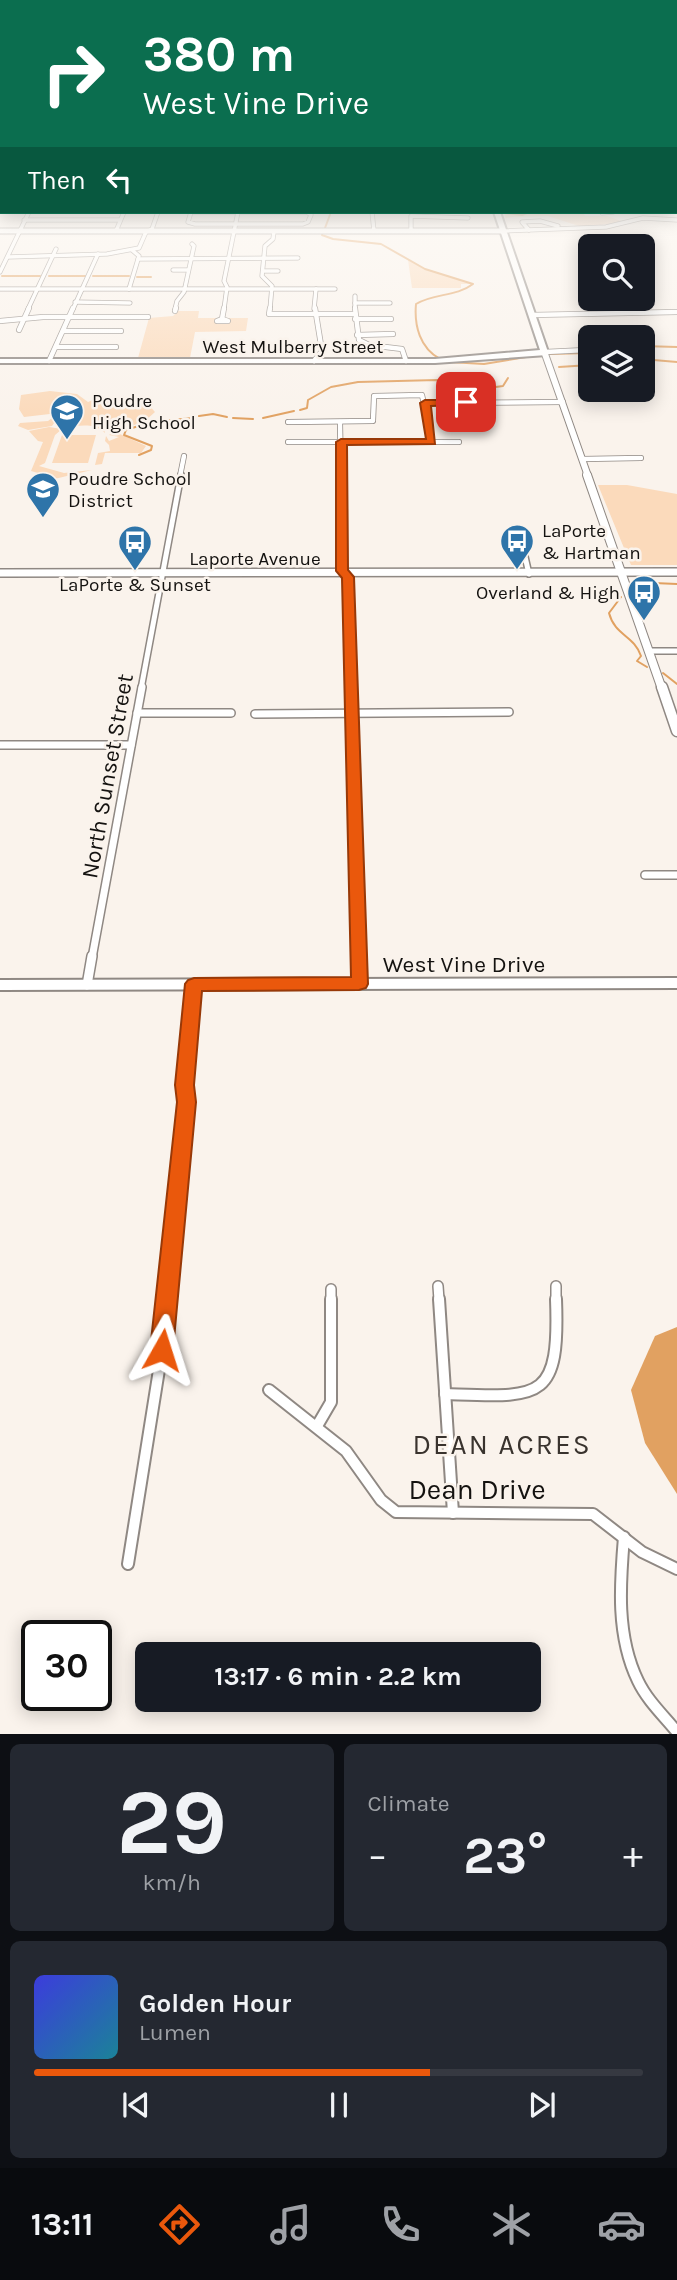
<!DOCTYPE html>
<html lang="en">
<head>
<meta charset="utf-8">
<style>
  :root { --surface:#171b24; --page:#242831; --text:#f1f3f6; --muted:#9ea1a6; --line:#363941; --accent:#ea580c }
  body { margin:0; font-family:Karla,sans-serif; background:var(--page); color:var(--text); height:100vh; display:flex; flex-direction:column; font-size:26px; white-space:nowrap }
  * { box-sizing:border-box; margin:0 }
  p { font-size:23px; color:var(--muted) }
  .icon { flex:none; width:38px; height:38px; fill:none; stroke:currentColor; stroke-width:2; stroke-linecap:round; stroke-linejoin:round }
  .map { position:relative; height:1734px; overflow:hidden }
  .drawer { display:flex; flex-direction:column; gap:10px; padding:10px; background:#0d0f14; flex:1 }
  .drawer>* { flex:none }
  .top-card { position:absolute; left:0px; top:0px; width:677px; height:214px; box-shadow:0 4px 18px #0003; background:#0b6e4f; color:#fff; overflow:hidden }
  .buttons { position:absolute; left:578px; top:234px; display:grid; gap:14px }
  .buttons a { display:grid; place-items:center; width:77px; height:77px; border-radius:10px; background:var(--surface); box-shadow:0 4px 18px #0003; font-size:35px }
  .speed { position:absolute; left:21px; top:1620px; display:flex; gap:14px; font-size:35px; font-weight:700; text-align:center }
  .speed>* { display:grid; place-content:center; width:91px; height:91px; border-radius:50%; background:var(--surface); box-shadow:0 4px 18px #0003; line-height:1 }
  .speed .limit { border:4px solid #111; border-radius:10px; background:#fff; color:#111 }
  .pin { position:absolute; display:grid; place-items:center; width:60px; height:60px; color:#fff; margin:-30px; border-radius:14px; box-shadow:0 4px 10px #0006 }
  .me { position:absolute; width:77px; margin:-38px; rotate:6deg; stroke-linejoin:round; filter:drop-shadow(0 0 5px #0008) }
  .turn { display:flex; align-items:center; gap:24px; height:147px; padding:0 28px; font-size:32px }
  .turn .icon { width:91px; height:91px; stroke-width:2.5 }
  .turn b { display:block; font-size:49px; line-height:60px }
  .then { display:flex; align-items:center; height:66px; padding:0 28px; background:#0003; gap:14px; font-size:26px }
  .big { font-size:52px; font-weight:700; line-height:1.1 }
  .drawer .tile { flex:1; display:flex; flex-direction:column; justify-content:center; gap:10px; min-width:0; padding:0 24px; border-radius:10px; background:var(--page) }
  .drawer .dial { align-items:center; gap:0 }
  .dial b { font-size:91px; line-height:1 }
  .song { display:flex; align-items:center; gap:21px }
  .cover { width:84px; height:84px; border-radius:10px; background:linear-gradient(135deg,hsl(240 70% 55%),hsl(190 70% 35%)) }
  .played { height:7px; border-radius:4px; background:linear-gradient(90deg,var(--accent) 65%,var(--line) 65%) }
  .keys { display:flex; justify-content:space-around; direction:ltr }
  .heat { display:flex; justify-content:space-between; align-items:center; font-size:38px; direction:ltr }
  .drawer .tiles { flex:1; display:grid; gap:10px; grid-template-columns:1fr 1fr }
  .tile:last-child { grid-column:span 2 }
  .trip { position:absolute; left:135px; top:1642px; width:406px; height:70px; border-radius:10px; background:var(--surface); box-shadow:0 4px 18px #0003; font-weight:700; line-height:70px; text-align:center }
  .dock { display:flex; height:112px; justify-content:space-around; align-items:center; background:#090b0e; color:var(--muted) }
  .dock .icon { width:49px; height:49px }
  .dock .on { color:var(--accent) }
  .dock b { font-size:32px; color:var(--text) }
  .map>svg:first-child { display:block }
</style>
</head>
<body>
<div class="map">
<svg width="677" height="1734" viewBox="0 0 677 1734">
  <rect width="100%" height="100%" fill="#faf3ec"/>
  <g fill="#fbdabb">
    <path d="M504,212H583L585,216H607L624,222L582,227L548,216L512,217L506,218L509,229Z"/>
    <path d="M408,260L426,269L473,284H461V288H412Z"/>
    <path d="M178,311H199L198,318H248L246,331L195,332L190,358H138L149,318L173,316Z"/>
    <path d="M50,391L77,394L88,402L95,399H120L119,404H148L155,412L146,420L120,431V434L146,446L141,453H105L102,464L95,465L98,453L110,451L109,445L105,441L106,436L109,441L119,437L109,435L117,429H104L105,433C91,419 72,430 56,425L59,416L52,426L28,430L18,426L20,423L48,421L56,415L84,410L24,417L19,409L21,395Z"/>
    <path d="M49,427L62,429L55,435L45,463L39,466L64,473L92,470L46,481L36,479L38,473L31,471L43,442L38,441L29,431Z"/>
    <path d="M62,435H96L88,463H52Z"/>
    <path d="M598,485H627L677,494V565H631Z"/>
  </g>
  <path fill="#e1a161" d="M677,1327V1494L645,1443L631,1390L655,1336Z"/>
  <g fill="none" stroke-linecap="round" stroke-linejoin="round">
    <g stroke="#e1a161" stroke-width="2">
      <path d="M455,212L486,213"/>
      <path d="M505,213L522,215L529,212"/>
      <path d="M325,228L331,212"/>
      <path d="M323,232L322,235L333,239L381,244L425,269L473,284C456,297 434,293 416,304C414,326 420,348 440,359"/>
      <path d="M2,276H40"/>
      <path d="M49,276H85"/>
      <path d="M93,276H129"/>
      <path d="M137,277H151"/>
      <path d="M642,346L677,347"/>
      <path d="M549,354L590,353"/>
      <path d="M642,359L677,362"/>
      <path d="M449,362L484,364L526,357"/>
      <path d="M559,367L590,365"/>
      <path d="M300,410L307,408L308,400L331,387L358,382L437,380L481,389L503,386L508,378"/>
      <path d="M199,416L213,414L227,417"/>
      <path d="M233,418L253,419"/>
      <path d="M263,418L294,411"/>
      <path d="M139,455L151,450L152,446L124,435L126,430L151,422L193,418"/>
      <path d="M636,588L654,583L677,584"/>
      <path d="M621,597L609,613C615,636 634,635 641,656L637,661L647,667"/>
      <path d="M663,673L677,684"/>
    </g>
    <g stroke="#8f8883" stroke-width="5">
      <g id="minor-far5">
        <path d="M0,203L2,200"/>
        <path d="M191,212H307L311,215L308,222L303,224H195L188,222Z"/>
        <path d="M372,212L374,231"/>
        <path d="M602,213L613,212"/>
        <path d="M24,220H120"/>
        <path d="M529,230L522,222L540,221L558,226"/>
        <path d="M116,231L124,212"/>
        <path d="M411,231V216L468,218"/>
        <path d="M503,231L606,227L643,218L677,220"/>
        <path d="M8,257L107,254L139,248L146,232L152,229L158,212"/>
        <path d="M138,259L298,258"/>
        <path d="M173,270H188"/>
        <path d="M263,271H278"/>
        <path d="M0,272L29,212"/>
        <path d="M0,289H335"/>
        <path d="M129,289L139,256L132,250"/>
        <path d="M355,296V309"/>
        <path d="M75,302L130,303"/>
        <path d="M355,303H390"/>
        <path d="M28,309L56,249"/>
        <path d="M73,309L98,254"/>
        <path d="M175,309L177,301L184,292L194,246L192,244"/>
        <path d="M224,309L227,287L224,281L238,212"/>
        <path d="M270,309L272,286L262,276L265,246L273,239L274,231"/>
        <path d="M314,309L316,289"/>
      </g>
    </g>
    <g stroke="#8f8883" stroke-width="6">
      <g id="minor-far4">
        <path d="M270,308L269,314H355"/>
        <path d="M355,308L359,340L369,345L402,349L406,361"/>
        <path d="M175,311L176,308"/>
        <path d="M532,315L677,312"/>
        <path d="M222,319L228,321H217Z"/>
        <path d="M222,319L224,308"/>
        <path d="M355,319H391"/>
        <path d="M0,321L43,317H148"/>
        <path d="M19,330L29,308"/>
        <path d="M63,331H121"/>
        <path d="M357,335L393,334"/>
        <path d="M57,347H116"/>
        <path d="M545,352L586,350"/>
        <path d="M49,361L73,308"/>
        <path d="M314,361L322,351L315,308"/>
        <path d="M425,403L563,402"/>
        <path d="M288,422L373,421L374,396L422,395L432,442"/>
        <path d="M340,422L341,476"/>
        <path d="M288,442H459"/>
        <path d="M582,459L641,458"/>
        <path d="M180,476L184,456"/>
      </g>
    </g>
    <g stroke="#8f8883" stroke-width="8">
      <g id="minor-far3">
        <path d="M341,475L342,571L348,577L351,689"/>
        <path d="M520,535L529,574"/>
        <path d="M650,651H677"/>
        <path d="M141,689L181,475"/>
      </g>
    </g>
    <g stroke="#8f8883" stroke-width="10">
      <g id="minor-far2">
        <path d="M351,687L359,958"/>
        <path d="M137,713H231"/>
        <path d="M255,714L509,712"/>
        <path d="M0,745H131"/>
        <path d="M645,875H677"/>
        <path d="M92,958L142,687"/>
      </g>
    </g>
    <g stroke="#8f8883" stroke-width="12">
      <g id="minor-far1">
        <path d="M359,956L360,984"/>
        <path d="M87,985L92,956"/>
        <path d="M438,1286L439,1300"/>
        <path d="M556,1286V1300"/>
        <path d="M331,1289V1300"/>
        <path d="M167,1300L186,1102L185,1085L194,984"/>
      </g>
    </g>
    <g stroke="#8f8883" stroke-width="14">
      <g id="minor">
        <path d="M439,1299L453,1513"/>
        <path d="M269,1390L346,1451L381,1500L396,1512L593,1514L642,1552L677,1569"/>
        <path d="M445,1394C540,1397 560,1403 556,1299"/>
        <path d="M317,1426L331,1402V1299"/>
        <path d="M624,1537C620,1584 616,1636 638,1681C647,1700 663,1715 677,1732"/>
        <path d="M128,1564L162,1351L167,1299"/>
      </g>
    </g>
    <g stroke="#8f8883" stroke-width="10">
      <path id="tertiary-far1" d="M0,573L677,572"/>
    </g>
    <g stroke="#8f8883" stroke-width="14">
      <path id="tertiary" d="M0,985L677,983"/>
    </g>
    <g stroke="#8f8883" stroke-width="7">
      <path id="secondary-far3" d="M0,231H503"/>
    </g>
    <g stroke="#8f8883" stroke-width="8">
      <path id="secondary-far2" d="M545,354L588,476"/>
    </g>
    <g stroke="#8f8883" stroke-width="10">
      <path id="secondary-far1" d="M587,475L662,689"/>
    </g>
    <g stroke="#8f8883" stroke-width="13">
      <path id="secondary" d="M662,687L677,731"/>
    </g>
    <g stroke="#8f8883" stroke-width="4">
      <path id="primary" d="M494,212H500L548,352L547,355L435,363H0V359H435L540,350Z"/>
    </g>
    <use href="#minor-far5" stroke="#fff" stroke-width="3.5"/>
    <use href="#minor-far4" stroke="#fff" stroke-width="4.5"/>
    <use href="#minor-far3" stroke="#fff" stroke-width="5"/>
    <use href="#minor-far2" stroke="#fff" stroke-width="7"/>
    <use href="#minor-far1" stroke="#fff" stroke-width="9"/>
    <use href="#minor" stroke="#fff" stroke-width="10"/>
    <use href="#tertiary-far1" stroke="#fff" stroke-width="7"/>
    <use href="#tertiary" stroke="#fff" stroke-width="10"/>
    <use href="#secondary-far3" stroke="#fff" stroke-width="5"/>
    <use href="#secondary-far2" stroke="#fff" stroke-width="6"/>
    <use href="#secondary-far1" stroke="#fff" stroke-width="8"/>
    <use href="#secondary" stroke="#fff" stroke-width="10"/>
    <use href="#primary" fill="#fff" fill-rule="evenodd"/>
  </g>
  <linearGradient id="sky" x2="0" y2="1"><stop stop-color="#a5acb2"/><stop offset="0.42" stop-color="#fdfaf6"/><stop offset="1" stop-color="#fdfaf6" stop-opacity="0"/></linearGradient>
  <rect width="677" height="420" fill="url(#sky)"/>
  <path fill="#ea580c" stroke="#983908" stroke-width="2" d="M425,400H466L471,402L466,405L431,406L435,444L347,445L348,570L354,577L368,984L366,988L359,990L202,991L194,1085L196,1102L173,1350L170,1358L162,1361L154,1358L150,1350L177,1102L175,1085L185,984L188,980L194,978L351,977L342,578L336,571V442L341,439H426L420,403Z"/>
  <defs>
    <g id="school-pin" transform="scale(1.75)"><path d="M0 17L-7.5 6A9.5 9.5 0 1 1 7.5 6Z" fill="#2e74a9" stroke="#faf3ec"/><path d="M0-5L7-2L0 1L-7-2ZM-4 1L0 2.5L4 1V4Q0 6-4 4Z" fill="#fff"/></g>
    <g id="bus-pin" transform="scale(1.75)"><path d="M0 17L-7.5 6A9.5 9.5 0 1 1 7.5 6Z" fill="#2e74a9" stroke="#faf3ec"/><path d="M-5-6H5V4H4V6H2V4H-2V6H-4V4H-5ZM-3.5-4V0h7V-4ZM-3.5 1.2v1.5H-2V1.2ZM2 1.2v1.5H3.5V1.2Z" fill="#fff"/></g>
  </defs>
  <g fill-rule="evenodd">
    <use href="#school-pin" x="67" y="411"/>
    <use href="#school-pin" x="43" y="489"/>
    <use href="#bus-pin" x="517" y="541"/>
    <use href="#bus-pin" x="135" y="542"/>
    <use href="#bus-pin" x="644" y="592"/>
  </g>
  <g text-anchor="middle" stroke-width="5" stroke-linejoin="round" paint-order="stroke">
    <g font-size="19" fill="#141210" stroke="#faf3ec">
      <text x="293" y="353">West Mulberry Street</text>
      <text x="255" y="565">Laporte Avenue</text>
    </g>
    <g font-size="19" fill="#141210" stroke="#faf3ec" text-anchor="start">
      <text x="92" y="407">Poudre<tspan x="92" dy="22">High School</tspan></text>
      <text x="68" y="485">Poudre School<tspan x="68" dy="22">District</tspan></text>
      <text x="542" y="537">LaPorte<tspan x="542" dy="22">&amp; Hartman</tspan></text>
      <text x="135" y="591" text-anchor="middle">LaPorte &amp; Sunset</text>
      <text x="620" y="599" text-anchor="end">Overland &amp; High</text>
    </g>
    <g font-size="23" fill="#141210" stroke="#faf3ec">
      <text transform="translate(107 776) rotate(-80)" y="8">North Sunset Street</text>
      <text x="464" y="972">West Vine Drive</text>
    </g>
    <g font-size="28" letter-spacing="2" fill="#39332e" stroke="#faf3ec">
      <text x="502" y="1454">DEAN ACRES</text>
    </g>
    <g font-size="28" fill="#141210" stroke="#faf3ec">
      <text x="477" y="1499">Dean Drive</text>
    </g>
  </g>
</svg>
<div class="buttons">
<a><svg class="icon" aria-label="search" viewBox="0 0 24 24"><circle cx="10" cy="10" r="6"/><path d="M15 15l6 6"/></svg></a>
<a><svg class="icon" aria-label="layers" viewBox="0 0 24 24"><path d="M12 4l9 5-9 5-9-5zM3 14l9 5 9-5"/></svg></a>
</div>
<div class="speed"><div class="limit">30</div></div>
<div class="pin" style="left:466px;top:402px;background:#d93025"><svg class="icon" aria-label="arrive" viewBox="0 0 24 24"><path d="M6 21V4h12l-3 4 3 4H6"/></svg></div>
<svg class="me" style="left:162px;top:1350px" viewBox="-20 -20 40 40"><path d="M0-17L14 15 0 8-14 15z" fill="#ea580c" stroke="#fff" stroke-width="4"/></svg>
<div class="trip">13:17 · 6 min · 2.2 km</div>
<div class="top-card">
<div class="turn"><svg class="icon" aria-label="right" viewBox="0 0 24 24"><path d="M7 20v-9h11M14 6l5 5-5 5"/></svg><div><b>380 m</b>West Vine Drive</div></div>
<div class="then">Then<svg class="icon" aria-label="left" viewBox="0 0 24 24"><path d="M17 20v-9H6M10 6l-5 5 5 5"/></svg></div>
</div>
</div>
<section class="drawer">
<div class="tiles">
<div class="tile dial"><b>29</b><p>km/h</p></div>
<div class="tile"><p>Climate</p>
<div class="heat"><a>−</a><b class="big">23°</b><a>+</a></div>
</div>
<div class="tile">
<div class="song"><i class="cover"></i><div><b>Golden Hour</b><p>Lumen</p></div></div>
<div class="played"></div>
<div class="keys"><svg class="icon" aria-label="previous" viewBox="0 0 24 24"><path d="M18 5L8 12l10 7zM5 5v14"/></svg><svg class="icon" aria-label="pause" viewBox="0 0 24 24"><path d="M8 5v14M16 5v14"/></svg><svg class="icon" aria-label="next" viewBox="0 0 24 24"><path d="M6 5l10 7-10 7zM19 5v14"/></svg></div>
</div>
</div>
</section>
<nav class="dock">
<b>13:11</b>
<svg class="icon on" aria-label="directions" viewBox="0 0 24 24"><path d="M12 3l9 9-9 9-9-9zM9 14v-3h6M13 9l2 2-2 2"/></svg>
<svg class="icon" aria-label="music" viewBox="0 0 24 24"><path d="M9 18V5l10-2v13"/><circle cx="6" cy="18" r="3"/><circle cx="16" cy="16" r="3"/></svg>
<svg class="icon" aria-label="phone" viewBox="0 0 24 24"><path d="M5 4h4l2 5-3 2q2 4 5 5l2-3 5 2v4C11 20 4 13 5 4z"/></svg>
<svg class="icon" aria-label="climate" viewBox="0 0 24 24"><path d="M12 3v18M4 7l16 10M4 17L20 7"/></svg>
<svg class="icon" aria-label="car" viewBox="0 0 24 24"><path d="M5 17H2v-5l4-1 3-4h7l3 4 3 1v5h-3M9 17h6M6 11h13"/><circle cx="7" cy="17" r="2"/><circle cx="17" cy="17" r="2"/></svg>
</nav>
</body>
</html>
